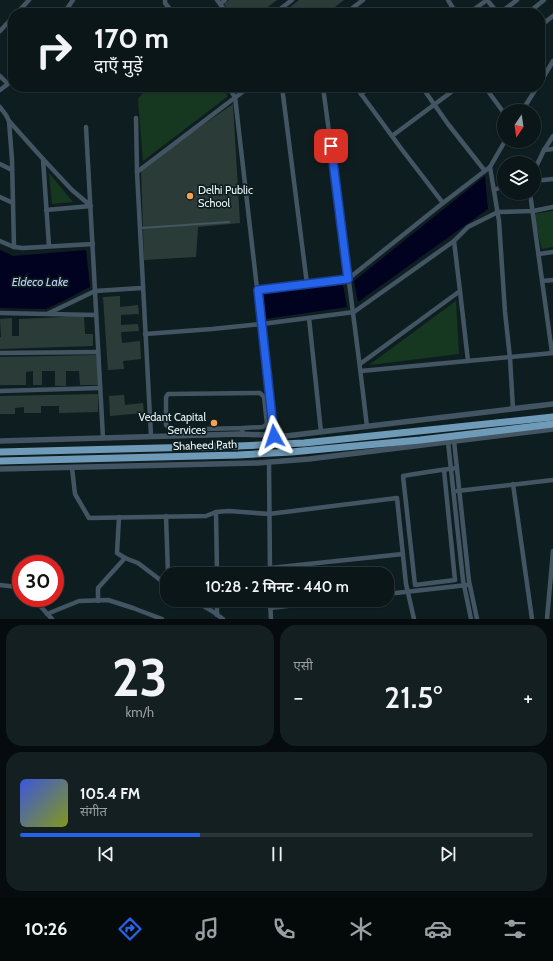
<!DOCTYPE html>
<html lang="hi">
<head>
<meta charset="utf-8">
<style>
  :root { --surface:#0a1618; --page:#131f21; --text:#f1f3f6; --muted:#999fa2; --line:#2a3537; --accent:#2563eb }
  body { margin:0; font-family:Cabin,"Noto Sans Devanagari",sans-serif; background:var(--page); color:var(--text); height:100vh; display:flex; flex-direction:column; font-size:15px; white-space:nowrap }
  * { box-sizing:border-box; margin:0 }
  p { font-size:13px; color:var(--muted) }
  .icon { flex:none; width:22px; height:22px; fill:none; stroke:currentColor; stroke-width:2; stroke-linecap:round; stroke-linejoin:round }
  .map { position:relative; height:619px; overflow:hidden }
  .sheet { display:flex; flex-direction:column; gap:6px; padding:6px; background:#060c0d; flex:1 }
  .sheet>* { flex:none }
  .hud { position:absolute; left:8px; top:8px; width:537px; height:84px; border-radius:16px; box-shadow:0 1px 3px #0004,0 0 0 1px var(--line); background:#0a1618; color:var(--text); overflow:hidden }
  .needle { width:26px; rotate:193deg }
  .controls { position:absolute; left:497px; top:104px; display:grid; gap:8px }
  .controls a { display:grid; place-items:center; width:44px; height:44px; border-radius:50%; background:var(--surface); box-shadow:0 1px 3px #0004,0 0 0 1px var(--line); font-size:20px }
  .speed { position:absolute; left:12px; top:555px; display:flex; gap:8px; font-size:20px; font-weight:700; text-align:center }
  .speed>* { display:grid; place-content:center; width:52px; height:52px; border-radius:50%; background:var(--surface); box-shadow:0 1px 3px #0004,0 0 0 1px var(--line); line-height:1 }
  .speed .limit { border:6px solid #d22; background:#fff; color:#111 }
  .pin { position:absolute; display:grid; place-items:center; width:34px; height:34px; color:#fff; margin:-17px; border-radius:8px; box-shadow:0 2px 6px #0006 }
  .me { position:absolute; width:44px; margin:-22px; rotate:355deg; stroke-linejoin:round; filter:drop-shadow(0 0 3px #0008) }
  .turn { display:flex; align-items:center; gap:14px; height:84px; padding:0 20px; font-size:18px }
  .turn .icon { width:52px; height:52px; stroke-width:2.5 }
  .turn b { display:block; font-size:28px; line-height:34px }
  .big { font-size:30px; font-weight:600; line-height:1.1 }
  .sheet .tile { flex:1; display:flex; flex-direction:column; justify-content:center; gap:6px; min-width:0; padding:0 14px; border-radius:16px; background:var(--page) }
  .sheet .dial { align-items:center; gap:0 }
  .dial b { font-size:52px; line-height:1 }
  .song { display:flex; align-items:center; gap:12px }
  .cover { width:48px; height:48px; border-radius:6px; background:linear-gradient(135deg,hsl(230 70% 55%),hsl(70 70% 35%)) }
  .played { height:4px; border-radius:2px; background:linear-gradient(90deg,var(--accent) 35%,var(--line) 35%) }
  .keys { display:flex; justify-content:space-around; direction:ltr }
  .heat { display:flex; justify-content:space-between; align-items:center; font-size:22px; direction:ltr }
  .sheet .tiles { flex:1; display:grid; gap:6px; grid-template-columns:1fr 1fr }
  .tile:last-child { grid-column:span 2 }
  .trip { position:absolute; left:160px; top:567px; width:234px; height:40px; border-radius:16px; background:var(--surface); box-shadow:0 1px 3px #0004,0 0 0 1px var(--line); font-weight:600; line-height:40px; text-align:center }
  .tab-bar { display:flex; height:64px; justify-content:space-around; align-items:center; background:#04090a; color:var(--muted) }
  .tab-bar .icon { width:28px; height:28px }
  .tab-bar .current { color:var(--accent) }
  .tab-bar b { font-size:18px; color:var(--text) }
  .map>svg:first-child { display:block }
</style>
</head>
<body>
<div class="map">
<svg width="553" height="619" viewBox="0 0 553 619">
  <rect width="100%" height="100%" fill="#0e1e20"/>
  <g fill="#173820">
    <path d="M148,87H222L228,96L143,161L138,99Z"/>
    <path d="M49,173L73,202L52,204Z"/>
    <path d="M553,211V247L542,249L533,214Z"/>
    <path d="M456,301L459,354L369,365Z"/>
  </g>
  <g fill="#010220">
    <path d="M485,176L488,209L358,302L354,281Z"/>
    <path d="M0,250L13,256L86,250L90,287L67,299L46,309L0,308Z"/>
    <path d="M343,285L347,307L265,319L264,294Z"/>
  </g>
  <g fill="#2b3c38">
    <path d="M229,0H277L260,13H231L224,4Z"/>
    <path d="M299,0H344L327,13H283Z"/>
    <path d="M233,104L240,223L198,227L196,257L144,260L141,168Z"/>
    <path d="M120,296V307L138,305L139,314L121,315V325L138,324L139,331L121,332L122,343L140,341L141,359L123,361L124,369L108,370L103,297Z"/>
    <path d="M84,316L85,334H93V346L0,349V337H1L0,319L12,318V336H19V319Z"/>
    <path d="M98,355V385H80L79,371H66V386H55V371H42V385H33V371L26,372V385H0V357Z"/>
    <path d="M98,394V412L59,413V406H41V413H24V407L15,408V414H0V396Z"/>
    <path d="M124,395L125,405L143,403L144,413L110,416L109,396Z"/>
  </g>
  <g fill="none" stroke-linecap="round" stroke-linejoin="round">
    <path stroke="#435562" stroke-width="2" d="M141,228L229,222"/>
    <g stroke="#435562" stroke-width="4.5">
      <path d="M165,0V3L173,13"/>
      <path d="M217,0L227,13"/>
      <path d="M448,0L456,13"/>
      <path d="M487,0L498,13"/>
      <path d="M220,4L225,0"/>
      <path d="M17,13L29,0"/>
      <path d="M64,13L73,0"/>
      <path d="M275,13L292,0"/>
      <path d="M346,13L363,0"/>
      <path d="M469,13L487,0"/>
      <path d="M500,13L517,0"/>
      <path d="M528,13L544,0"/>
      <path d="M540,26L553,16"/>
      <path d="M0,31L13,17"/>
      <path d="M0,76L8,84"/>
      <path d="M540,83L553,61"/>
      <path d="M228,87L235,97L274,436"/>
      <path d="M282,87L307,284"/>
      <path d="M323,87C338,200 354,313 367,427"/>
      <path d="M356,87L400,147L443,203"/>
      <path d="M422,87L448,124L485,171"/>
      <path d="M485,87L504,113"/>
      <path d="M0,90L13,80"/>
      <path d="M361,94L371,87"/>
      <path d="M0,107L6,115L9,121L12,160L13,203"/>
      <path d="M522,111L537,87"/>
      <path d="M136,118L137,172L151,436"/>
      <path d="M9,121L43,159L49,246"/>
      <path d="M86,127L103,438"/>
      <path d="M392,136L458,87"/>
      <path d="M505,141L490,167L499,221L505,312L510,358L513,409"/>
      <path d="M544,150L553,149"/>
      <path d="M43,159L72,190L91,206L46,210"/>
      <path d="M0,164L12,170"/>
      <path d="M534,171L544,150L553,136"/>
      <path d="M137,172L249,87"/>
      <path d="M534,181L553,179"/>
      <path d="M494,190L504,186"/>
      <path d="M530,193L552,353"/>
      <path d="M0,197L13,203L14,247"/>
      <path d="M0,241L14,247L23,248L93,244"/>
      <path d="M454,241L468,227L498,212L533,211L553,207"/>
      <path d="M539,254L553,252"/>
      <path d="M542,281L553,280"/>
      <path d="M258,290L348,279L443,203L490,167"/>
      <path d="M460,291L468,361"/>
      <path d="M0,313L47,314L95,291L142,288"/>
      <path d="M48,314L96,315"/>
      <path d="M309,318L321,432"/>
      <path d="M145,334L212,329L262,324L354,312L454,241L460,291L360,364"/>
      <path d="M0,353L98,352"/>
      <path d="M361,371L553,353"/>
      <path d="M0,391L100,388"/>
      <path d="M242,428L171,430L166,425V397L168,394L260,393L264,397L267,424L263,427L242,428L243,435"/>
      <path d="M454,441L469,581L477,619"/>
      <path d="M448,442L463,580L471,619"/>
      <path d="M269,462L270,574"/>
      <path d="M72,468L75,494L89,518L206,516L216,512L229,511L269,514L397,498L406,584L414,619"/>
      <path d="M444,470L455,580L415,585L403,476C421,473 439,470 457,468"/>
      <path d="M513,484L532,619"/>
      <path d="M457,491L553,480"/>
      <path d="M216,512L217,574"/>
      <path d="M166,516L168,574"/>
      <path d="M119,517L117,553L125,558L138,563L167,585"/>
      <path d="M270,568L403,554"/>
      <path d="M0,585L17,587L21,590"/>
      <path d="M387,594L467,585"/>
      <path d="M33,598L52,619"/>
      <path d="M193,600L212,611L223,619"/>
      <path d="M217,600V615"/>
      <path d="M270,600L271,619"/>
      <path d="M98,601V588L125,558"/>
      <path d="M270,608L339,600"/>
      <path d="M47,614L79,601L108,600L133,608L162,619"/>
      <path d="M547,619L553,551"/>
    </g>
    <g stroke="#435562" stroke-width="5.5">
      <path d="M0,441L240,434L286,436L553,404"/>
      <path d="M0,469L257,463L309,459L553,429"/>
    </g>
    <g stroke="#709bb8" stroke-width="7">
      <path d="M0,452L239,446L304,443L553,417"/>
      <path d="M0,461L238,455L291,452L420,440L553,424"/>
    </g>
  </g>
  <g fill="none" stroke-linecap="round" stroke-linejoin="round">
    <g stroke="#184099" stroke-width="10">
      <path id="route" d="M274,436L258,290L348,279L331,146"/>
    </g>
    <use href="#route" stroke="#2563eb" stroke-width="7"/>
  </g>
  <g fill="#f8a04b" stroke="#0e1e20" stroke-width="1.5">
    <circle cx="190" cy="196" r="4"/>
    <circle cx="214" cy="423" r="4"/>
  </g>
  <g text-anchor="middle" stroke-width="3.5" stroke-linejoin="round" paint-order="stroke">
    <g font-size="11" fill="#ecf7f8" stroke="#0e1e20" text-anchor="start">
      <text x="198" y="194">Delhi Public<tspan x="198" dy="13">School</tspan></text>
      <text x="206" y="421" text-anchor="end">Vedant Capital<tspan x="206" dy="13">Services</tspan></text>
    </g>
    <g font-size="11" fill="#ecf7f8" stroke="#0e1e20">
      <text transform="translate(205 445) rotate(-2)" y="4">Shaheed Path</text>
    </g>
    <g font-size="12" font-style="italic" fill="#c0cff8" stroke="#0e1e20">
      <text x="40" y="286">Eldeco Lake</text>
    </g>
  </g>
</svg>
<div class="controls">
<a><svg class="needle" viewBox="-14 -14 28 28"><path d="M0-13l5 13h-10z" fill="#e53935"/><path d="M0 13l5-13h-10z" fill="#999fa2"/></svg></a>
<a><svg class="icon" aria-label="layers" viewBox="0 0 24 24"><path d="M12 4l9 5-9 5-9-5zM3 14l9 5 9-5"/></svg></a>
</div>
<div class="speed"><div class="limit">30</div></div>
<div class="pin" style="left:331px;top:146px;background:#d93025"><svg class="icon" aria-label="arrive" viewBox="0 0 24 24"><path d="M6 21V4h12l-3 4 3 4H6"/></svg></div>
<svg class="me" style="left:274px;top:436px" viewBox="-20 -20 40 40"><path d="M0-17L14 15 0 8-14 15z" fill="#2563eb" stroke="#fff" stroke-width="4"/></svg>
<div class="trip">10:28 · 2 मिनट · 440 m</div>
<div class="hud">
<div class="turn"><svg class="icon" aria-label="right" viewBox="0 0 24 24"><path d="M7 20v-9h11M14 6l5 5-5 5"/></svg><div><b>170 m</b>दाएँ मुड़ें</div></div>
</div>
</div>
<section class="sheet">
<div class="tiles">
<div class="tile dial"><b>23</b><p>km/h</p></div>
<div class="tile"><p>एसी</p>
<div class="heat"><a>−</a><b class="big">21.5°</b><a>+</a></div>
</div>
<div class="tile">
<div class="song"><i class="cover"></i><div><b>105.4 FM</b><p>संगीत</p></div></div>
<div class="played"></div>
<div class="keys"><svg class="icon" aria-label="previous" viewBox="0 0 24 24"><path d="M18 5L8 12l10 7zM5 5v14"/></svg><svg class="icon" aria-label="pause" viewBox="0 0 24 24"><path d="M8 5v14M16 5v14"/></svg><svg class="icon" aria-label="next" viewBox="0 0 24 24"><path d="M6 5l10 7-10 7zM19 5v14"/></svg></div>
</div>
</div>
</section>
<nav class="tab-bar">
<b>10:26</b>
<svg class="icon current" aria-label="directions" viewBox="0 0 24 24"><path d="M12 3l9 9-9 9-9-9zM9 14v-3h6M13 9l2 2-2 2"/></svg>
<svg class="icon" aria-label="music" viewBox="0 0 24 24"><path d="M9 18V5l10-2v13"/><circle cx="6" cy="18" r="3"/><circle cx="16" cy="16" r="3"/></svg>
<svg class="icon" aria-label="phone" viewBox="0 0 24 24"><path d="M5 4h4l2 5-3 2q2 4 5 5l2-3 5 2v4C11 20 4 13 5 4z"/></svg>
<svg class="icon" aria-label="climate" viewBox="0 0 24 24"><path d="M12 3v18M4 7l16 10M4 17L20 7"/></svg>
<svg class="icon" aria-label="car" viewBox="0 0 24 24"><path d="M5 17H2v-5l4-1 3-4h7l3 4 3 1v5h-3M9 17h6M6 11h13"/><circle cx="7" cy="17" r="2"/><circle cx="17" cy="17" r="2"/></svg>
<svg class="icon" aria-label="filters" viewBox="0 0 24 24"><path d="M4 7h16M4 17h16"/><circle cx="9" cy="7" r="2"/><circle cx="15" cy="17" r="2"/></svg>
</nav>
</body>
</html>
